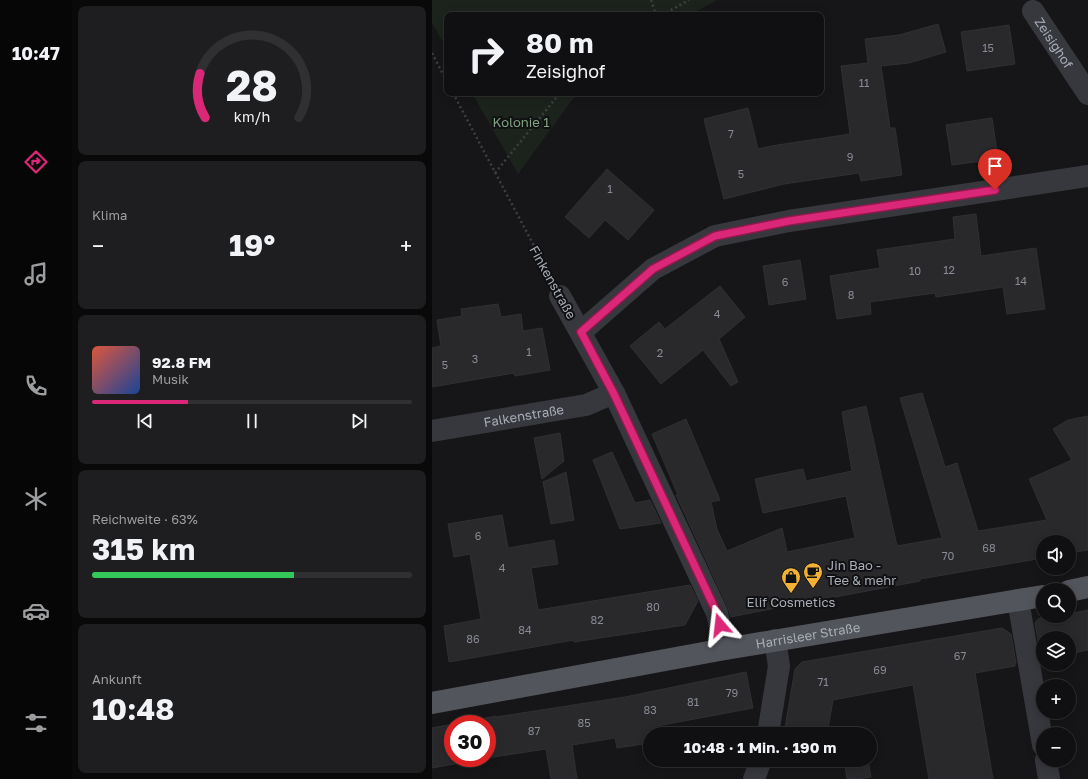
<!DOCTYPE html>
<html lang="de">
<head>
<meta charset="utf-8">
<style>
  :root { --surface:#101012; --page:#1e1e20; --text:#f1f3f6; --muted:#9c9d9f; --line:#303032; --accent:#db2777 }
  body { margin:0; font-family:"Golos Text",sans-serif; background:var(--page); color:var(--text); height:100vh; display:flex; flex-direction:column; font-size:15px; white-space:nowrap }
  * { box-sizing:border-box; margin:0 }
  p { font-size:13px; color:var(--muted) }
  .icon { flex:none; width:22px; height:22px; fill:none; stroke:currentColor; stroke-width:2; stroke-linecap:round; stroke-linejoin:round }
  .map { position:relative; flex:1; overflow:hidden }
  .side { display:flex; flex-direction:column; gap:6px; padding:6px; background:#09090a; width:360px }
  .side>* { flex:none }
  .hud { position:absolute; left:12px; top:12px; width:380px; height:84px; border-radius:8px; box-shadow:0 2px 10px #0003,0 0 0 1px var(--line); background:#101012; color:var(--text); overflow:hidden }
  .tools { position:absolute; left:604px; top:535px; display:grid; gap:8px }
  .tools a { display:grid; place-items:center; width:40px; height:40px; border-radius:50%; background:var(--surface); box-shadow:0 2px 10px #0003,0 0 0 1px var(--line); font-size:20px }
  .speed { position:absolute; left:12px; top:715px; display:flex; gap:8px; font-size:20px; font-weight:700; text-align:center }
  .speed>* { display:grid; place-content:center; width:52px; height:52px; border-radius:50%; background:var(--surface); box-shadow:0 2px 10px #0003,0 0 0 1px var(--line); line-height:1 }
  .speed .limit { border:6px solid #d22; background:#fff; color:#111 }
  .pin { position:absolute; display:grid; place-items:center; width:34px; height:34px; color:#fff; margin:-41px -17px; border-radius:50% 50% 50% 0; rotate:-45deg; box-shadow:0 0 4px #0007 }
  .pin .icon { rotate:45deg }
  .me { position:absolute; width:44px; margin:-22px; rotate:343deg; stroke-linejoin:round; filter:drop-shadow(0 0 3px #0008) }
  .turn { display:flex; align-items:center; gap:14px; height:84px; padding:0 16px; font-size:18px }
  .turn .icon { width:52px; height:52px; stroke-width:2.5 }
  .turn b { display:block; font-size:28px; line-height:34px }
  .big { font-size:30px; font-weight:700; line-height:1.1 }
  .side .card { flex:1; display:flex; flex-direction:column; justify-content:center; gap:6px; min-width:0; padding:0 14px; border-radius:8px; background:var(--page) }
  .side .dial { align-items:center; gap:0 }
  .dial svg { height:104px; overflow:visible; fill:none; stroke:var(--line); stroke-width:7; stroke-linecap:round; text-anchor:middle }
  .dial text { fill:var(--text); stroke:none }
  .song { display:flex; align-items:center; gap:12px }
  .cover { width:48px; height:48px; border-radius:6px; background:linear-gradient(135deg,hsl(10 70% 55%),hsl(220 70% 35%)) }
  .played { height:4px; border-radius:2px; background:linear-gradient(90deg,var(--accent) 30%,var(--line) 30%) }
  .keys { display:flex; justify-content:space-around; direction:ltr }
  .heat { display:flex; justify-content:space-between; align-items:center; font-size:22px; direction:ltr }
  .charge { height:6px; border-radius:3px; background:linear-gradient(90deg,#34c759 63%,var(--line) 0) }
  .trip { position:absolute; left:211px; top:727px; width:234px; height:40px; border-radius:20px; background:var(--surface); box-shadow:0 2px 10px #0003,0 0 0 1px var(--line); font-weight:700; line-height:40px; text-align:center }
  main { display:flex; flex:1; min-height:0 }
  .dock { display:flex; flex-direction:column; width:72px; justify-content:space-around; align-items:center; background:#060607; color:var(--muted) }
  .dock .icon { width:28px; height:28px }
  .dock .current { color:var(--accent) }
  .dock b { font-size:18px; color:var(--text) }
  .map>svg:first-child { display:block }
</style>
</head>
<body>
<main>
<nav class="dock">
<b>10:47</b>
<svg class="icon current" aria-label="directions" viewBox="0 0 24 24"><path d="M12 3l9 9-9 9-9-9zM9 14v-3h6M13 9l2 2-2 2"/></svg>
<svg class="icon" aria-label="music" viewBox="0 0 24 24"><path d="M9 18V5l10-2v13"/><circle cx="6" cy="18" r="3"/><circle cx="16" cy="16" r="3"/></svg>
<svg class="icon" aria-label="phone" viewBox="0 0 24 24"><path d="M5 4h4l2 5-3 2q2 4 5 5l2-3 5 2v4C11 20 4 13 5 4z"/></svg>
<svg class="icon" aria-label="climate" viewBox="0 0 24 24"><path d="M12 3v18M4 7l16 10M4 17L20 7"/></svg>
<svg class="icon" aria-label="car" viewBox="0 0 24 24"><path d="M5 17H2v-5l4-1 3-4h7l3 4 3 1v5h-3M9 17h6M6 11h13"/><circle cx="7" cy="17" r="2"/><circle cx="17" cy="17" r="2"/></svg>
<svg class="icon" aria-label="filters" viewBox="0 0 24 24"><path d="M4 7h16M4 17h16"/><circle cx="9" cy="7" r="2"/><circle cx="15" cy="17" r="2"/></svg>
</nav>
<section class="side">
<div class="card dial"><svg viewBox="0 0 100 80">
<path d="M14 69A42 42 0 1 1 86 69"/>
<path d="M14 69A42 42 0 0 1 10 35" stroke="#db2777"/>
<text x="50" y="56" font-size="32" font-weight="700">28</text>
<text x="50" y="72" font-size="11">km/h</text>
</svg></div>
<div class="card"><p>Klima</p>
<div class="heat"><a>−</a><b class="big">19°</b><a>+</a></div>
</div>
<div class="card">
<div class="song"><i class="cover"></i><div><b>92.8 FM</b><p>Musik</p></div></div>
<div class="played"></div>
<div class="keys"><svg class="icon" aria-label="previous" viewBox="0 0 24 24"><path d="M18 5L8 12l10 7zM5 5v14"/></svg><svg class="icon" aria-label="pause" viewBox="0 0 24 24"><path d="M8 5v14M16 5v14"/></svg><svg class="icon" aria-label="next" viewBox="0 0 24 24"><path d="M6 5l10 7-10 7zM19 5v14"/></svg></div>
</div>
<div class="card"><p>Reichweite · 63%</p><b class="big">315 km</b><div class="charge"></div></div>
<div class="card"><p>Ankunft</p><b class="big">10:48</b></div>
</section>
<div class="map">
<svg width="656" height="779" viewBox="0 0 656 779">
  <rect width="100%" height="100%" fill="#161618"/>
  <g fill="#1c231d">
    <path d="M0,0H285L258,15H15V49L0,23Z"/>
    <path d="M40,93H149L140,100L86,174Z"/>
  </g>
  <g fill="#29292c" stroke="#303034">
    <path d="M506,24L514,52L477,63L449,66L458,128H463L470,175L429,181L427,173L352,184L292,199L272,119L316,108L326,149L339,146L418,134L409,66L436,63L433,39L467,35Z"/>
    <path d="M577,25L583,64L535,71L529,32Z"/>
    <path d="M560,118L566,159L520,165L514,125Z"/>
    <path d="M175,169L222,210L196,240L173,220L157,238L133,217Z"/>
    <path d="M544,214L549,256L604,248L613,309L575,314L571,287L504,297L503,293L438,302L439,314L405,319L398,276L448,268L445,250L523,239L521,217Z"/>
    <path d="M368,260L374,299L337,305L331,266Z"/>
    <path d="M288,286L313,317L287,339L306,382L299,386L271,350L229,384L198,346L227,322L233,329Z"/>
    <path d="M66,304L69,317L89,314L91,331L110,328L118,370L83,376L82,373L0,387V348L9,346L5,320L30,316L29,309Z"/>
    <path d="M490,393L513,467L525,463L546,531L615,520L597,479L640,460L621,429L636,420L656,416V550L637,553V542H611V558L488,579V581L467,585L403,597V596L299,617L296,608L244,495H246L220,434L254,419L288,500L279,502L285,529L295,551L350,528L355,552L423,538L414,496L331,513L323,479L371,469L374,481L420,471L410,412L434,406L465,546L510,538L468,398Z"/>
    <path d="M128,433L132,461L110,479L102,438Z"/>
    <path d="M180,452L203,503L218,500L229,523L188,529L161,460Z"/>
    <path d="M134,472L142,520L119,524L111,482Z"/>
    <path d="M70,515L76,548L122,540L126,564L99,568L106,610L258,585L266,601L253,625L142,642V640L17,662L12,626L49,619L38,554L22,557L16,524Z"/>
    <path d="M656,610V650L637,654V638H611V658H609L603,623L606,619L624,616H637V614Z"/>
    <path d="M570,628L579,634L584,663H583V666L543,673L561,779H497L481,685L401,700L395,734H352L363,669L370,662Z"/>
    <path d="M314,672L321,708L225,726L227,734H218V743L185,748L183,738L140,745L145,779H119L114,749L55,758V724H23L64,716V717L193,697Z"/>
    <path d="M21,724V758H55L0,768V728Z"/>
    <path d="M412,760H436L439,777L425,779H415Z"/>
  </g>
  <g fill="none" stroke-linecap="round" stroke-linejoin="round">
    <g stroke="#3d3f44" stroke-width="2.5" stroke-dasharray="2 3" stroke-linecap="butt">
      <path d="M219,0L224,15"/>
      <path d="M230,15L257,0"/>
      <path d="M0,53L15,82"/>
      <path d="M21,93L117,274"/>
      <path d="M63,173L128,93"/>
    </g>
    <g stroke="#37383d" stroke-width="22">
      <path id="s1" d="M601,11L656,94"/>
      <path d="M128,296L182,393L285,613L293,649"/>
      <path d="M149,332L221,269L283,236L357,221L656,176"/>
      <path id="s2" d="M0,431L154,405L182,393"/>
      <path d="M586,600L611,745"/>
      <path d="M336,734L347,666L343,640"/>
      <path d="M614,760L617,779"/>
      <path d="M322,779L329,760"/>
    </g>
    <g stroke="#53555c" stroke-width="22">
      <path d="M637,591L656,587"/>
      <path id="s3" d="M0,703L293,649L611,596"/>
    </g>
  </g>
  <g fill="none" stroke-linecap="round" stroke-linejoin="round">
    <g stroke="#8e194d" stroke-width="10">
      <path id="route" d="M288,625L285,613L182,394L149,332L221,269L283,236L357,221L563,190"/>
    </g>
    <use href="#route" stroke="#db2777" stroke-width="7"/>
  </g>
  <defs>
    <g id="cafe-pin" transform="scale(1)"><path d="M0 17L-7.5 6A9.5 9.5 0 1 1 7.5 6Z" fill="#f2b134" stroke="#111113"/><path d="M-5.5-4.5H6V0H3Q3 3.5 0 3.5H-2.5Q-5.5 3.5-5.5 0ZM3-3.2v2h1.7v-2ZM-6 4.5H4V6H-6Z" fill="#111"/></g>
    <g id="shop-pin" transform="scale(1)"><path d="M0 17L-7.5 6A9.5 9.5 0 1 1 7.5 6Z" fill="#f2b134" stroke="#111113"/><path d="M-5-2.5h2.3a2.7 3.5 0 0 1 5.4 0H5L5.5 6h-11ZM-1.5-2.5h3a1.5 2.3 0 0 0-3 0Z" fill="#111"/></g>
  </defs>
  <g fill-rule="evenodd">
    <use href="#cafe-pin" x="381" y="572"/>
    <use href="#shop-pin" x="359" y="577"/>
  </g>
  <g text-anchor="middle" stroke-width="4" stroke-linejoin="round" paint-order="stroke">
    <g font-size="11" fill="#888b94">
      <text x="556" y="52">15</text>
      <text x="432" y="87">11</text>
      <text x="299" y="138">7</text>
      <text x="418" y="161">9</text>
      <text x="309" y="178">5</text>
      <text x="178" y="193">1</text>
      <text x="517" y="274">12</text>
      <text x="483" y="275">10</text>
      <text x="589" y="285">14</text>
      <text x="353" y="286">6</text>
      <text x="419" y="299">8</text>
      <text x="285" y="318">4</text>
      <text x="97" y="356">1</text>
      <text x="228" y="357">2</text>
      <text x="43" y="363">3</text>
      <text x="13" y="369">5</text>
      <text x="46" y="540">6</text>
      <text x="557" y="552">68</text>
      <text x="516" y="560">70</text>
      <text x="70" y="572">4</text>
      <text x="221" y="611">80</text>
      <text x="165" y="624">82</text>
      <text x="93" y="634">84</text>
      <text x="41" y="643">86</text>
      <text x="528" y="660">67</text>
      <text x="448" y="674">69</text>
      <text x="391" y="686">71</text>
      <text x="300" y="697">79</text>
      <text x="261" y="706">81</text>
      <text x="218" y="714">83</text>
      <text x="152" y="727">85</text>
      <text x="102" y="735">87</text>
    </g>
    <g font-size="13" fill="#a8adb8" stroke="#111113">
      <text dy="5" stroke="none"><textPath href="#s1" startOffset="38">Zeisighof</textPath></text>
      <text transform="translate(121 282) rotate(61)" y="5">Finkenstraße</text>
      <text dy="5" stroke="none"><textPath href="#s2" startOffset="93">Falkenstraße</textPath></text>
      <text dy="5" stroke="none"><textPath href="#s3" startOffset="382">Harrisleer Straße</textPath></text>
    </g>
    <g font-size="13" fill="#7fa381" stroke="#111113">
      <text x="89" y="127">Kolonie 1</text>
    </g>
    <g font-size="13" fill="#a8adb8" stroke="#111113" text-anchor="start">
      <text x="395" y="570">Jin Bao -<tspan x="395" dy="15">Tee &amp; mehr</tspan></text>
      <text x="359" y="607" text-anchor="middle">Elif Cosmetics</text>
    </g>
  </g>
</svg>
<div class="tools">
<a><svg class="icon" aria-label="sound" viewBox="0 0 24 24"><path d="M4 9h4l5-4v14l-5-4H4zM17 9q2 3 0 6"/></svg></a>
<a><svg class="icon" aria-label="search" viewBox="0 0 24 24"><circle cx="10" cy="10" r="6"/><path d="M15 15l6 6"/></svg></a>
<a><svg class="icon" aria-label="layers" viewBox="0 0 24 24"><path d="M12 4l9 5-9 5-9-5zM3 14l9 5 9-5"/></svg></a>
<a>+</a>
<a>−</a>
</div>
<div class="speed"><div class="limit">30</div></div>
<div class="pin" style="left:563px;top:190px;background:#d93025"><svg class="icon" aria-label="arrive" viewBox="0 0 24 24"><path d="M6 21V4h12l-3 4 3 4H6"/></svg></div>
<svg class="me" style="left:288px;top:625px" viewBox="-20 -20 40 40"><path d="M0-17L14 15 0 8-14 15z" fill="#db2777" stroke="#fff" stroke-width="4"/></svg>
<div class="trip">10:48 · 1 Min. · 190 m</div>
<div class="hud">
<div class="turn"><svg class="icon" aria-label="right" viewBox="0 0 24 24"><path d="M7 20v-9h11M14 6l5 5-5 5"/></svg><div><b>80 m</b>Zeisighof</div></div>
</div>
</div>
</main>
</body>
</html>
